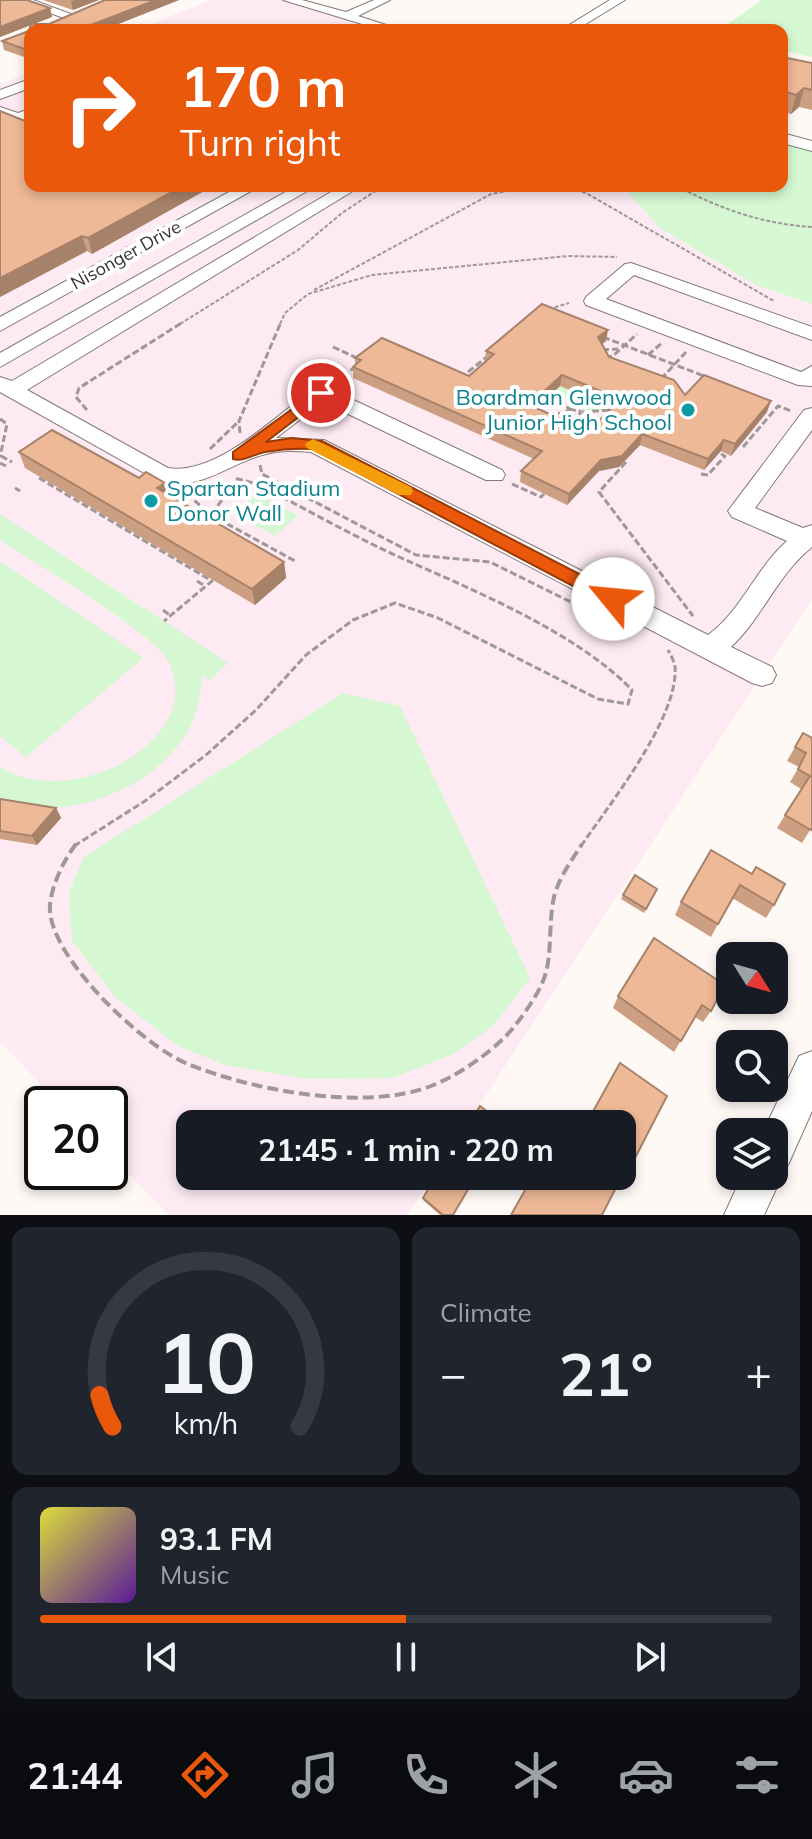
<!DOCTYPE html>
<html lang="en">
<head>
<meta charset="utf-8">
<style>
  :root { --surface:#171b24; --page:#20242c; --text:#f1f3f6; --muted:#9ea1a6; --line:#363941; --accent:#ea580c }
  body { margin:0; font-family:Mulish,sans-serif; background:var(--page); color:var(--text); height:100vh; display:flex; flex-direction:column; font-size:30px; white-space:nowrap }
  * { box-sizing:border-box; margin:0 }
  p { font-size:26px; color:var(--muted) }
  .icon { flex:none; width:44px; height:44px; fill:none; stroke:currentColor; stroke-width:2; stroke-linecap:round; stroke-linejoin:round }
  .map { position:relative; height:1215px; overflow:hidden }
  .sheet { display:flex; flex-direction:column; gap:12px; padding:12px; background:#0d0f14; flex:1 }
  .sheet>* { flex:none }
  .hud { position:absolute; left:24px; top:24px; width:764px; height:168px; border-radius:16px; box-shadow:0 4px 12px #0003; background:#ea580c; color:#fff; overflow:hidden }
  .needle { width:52px; rotate:127deg }
  .controls { position:absolute; left:716px; top:942px; display:grid; gap:16px }
  .controls a { display:grid; place-items:center; width:72px; height:72px; border-radius:16px; background:var(--surface); box-shadow:0 4px 12px #0003; font-size:40px }
  .speed { position:absolute; left:24px; top:1086px; display:flex; gap:16px; font-size:40px; font-weight:700; text-align:center }
  .speed>* { display:grid; place-content:center; width:104px; height:104px; border-radius:50%; background:var(--surface); box-shadow:0 4px 12px #0003; line-height:1 }
  .speed .limit { border:4px solid #111; border-radius:12px; background:#fff; color:#111 }
  .pin { position:absolute; display:grid; place-items:center; width:68px; height:68px; color:#fff; margin:-34px; border:4px solid #fff; border-radius:50%; box-shadow:0 2px 8px #0007 }
  .me { position:absolute; width:88px; margin:-44px; rotate:298deg; stroke-linejoin:round; filter:drop-shadow(0 0 6px #0008) }
  .turn { display:flex; align-items:center; gap:28px; height:168px; padding:0 24px; font-size:36px }
  .turn .icon { width:104px; height:104px; stroke-width:2.5 }
  .turn b { display:block; font-size:56px; line-height:68px }
  .big { font-size:60px; font-weight:700; line-height:1.1 }
  .sheet .card { flex:1; display:flex; flex-direction:column; justify-content:center; gap:12px; min-width:0; padding:0 28px; border-radius:16px; background:var(--page) }
  .sheet .dial { align-items:center; gap:0 }
  .dial svg { height:208px; overflow:visible; fill:none; stroke:var(--line); stroke-width:7; stroke-linecap:round; text-anchor:middle }
  .dial text { fill:var(--text); stroke:none }
  .song { display:flex; align-items:center; gap:24px }
  .cover { width:96px; height:96px; border-radius:12px; background:linear-gradient(135deg,hsl(60 70% 55%),hsl(270 70% 35%)) }
  .played { height:8px; border-radius:4px; background:linear-gradient(90deg,var(--accent) 50%,var(--line) 50%) }
  .keys { display:flex; justify-content:space-around; direction:ltr }
  .heat { display:flex; justify-content:space-between; align-items:center; font-size:44px; direction:ltr }
  .sheet .tiles { flex:1; display:grid; gap:12px; grid-template-columns:1fr 1fr }
  .card:last-child { grid-column:span 2 }
  .trip { position:absolute; left:176px; top:1110px; width:460px; height:80px; border-radius:16px; background:var(--surface); box-shadow:0 4px 12px #0003; font-weight:700; line-height:80px; text-align:center }
  .menu { display:flex; height:128px; justify-content:space-around; align-items:center; background:#090b0e; color:var(--muted) }
  .menu .icon { width:56px; height:56px }
  .menu .current { color:var(--accent) }
  .menu b { font-size:36px; color:var(--text) }
  .map>svg:first-child { display:block }
</style>
</head>
<body>
<div class="map">
<svg width="812" height="1215" viewBox="0 0 812 1215">
  <rect width="100%" height="100%" fill="#fff9f5"/>
  <g fill="#fdeaf3">
    <path d="M211,0H289L396,30H136Z"/>
    <path d="M30,72V186H628L629,193L660,228L756,285L812,304V599L467,1124H190V1176H432L407,1215H168L110,1155V1104H60L0,1042V84Z"/>
  </g>
  <g fill="#d5f8d2">
    <path d="M762,0H812V57L782,50V30H719Z"/>
    <path d="M782,138L812,146V304L756,285L660,228L628,193V186H782Z"/>
    <path d="M560,386L614,409C584,411 576,413 555,391Z"/>
    <path d="M257,494L298,515L275,536L233,514Z"/>
    <path d="M0,514L228,663L210,680L201,675C205,754 120,806 49,808C33,808 16,803 0,800V767C70,812 209,741 168,661C154,633 33,562 0,540Z"/>
    <path d="M0,561L143,658L26,757L0,736Z"/>
    <path d="M343,693L400,706L530,978L493,1026L453,1054L393,1078L307,1079L225,1065L178,1046L116,998L72,941L69,892L84,857Z"/>
  </g>
  <g fill="none" stroke-linecap="round" stroke-linejoin="round">
    <g stroke="#837a75" stroke-width="2">
      <g id="minor">
        <path d="M15,0H33L79,17L69,20Z"/>
        <path d="M283,0H302L346,12L374,0H390L358,16L402,30H382Z"/>
        <path d="M610,0H625L576,30H561Z"/>
        <path d="M30,79V88L0,99V90Z"/>
        <path d="M0,107L18,113L30,109V118L18,122L0,116Z"/>
        <path d="M782,133L812,141V151L782,143Z"/>
        <path d="M240,186H260L0,331V317Z"/>
        <path d="M296,186H316L0,367V353Z"/>
        <path d="M341,186H361L27,390L168,468C216,476 276,416 314,388H328L502,470L505,475L502,480H486L323,402L276,438L324,440L708,635C742,610 756,568 787,541L732,517L728,511L804,410L812,408V430L755,508L803,528L812,525V547C777,575 763,617 731,647L772,667L776,675L772,683L762,686L752,683L311,452C296,451 281,450 266,454C229,463 203,490 162,483L0,392V377L12,381Z"/>
        <path d="M631,263L812,327V340L634,275L606,299L801,372L812,366V386L798,385L586,305L584,301L586,297L625,264Z"/>
        <path d="M812,1051V1111L788,1165L778,1168L782,1176L764,1215H724L742,1176H774V1132H763L799,1056Z"/>
      </g>
    </g>
    <g stroke="#9e9996" stroke-width="2" stroke-dasharray="4 2" stroke-linecap="butt">
      <path d="M565,186L586,193L774,301"/>
      <path d="M677,186C720,209 763,224 812,227"/>
      <path d="M314,290L491,194L535,186"/>
      <path d="M549,309L569,303"/>
      <path d="M180,324L298,250L342,213L383,186"/>
      <path d="M280,324L285,313L308,294L372,275L568,256L617,257"/>
    </g>
    <g stroke="#9e9996" stroke-width="3" stroke-dasharray="7 3" stroke-linecap="butt">
      <path d="M603,337L704,376"/>
      <path d="M333,347L359,359"/>
      <path d="M602,350L618,349"/>
      <path d="M648,355L662,343"/>
      <path d="M605,357L613,356L637,334"/>
      <path d="M468,372L488,356"/>
      <path d="M661,379L686,352"/>
      <path d="M334,382L354,368"/>
      <path d="M553,392L569,409"/>
      <path d="M569,409L580,411V415L569,416L565,413Z"/>
      <path d="M87,410L76,397L79,388L183,322"/>
      <path d="M582,412L610,410"/>
      <path d="M548,414L564,413"/>
      <path d="M0,419L7,424L0,457"/>
      <path d="M240,433L239,421L281,322"/>
      <path d="M743,447L778,406L791,411"/>
      <path d="M210,449L239,421"/>
      <path d="M1,456L12,462"/>
      <path d="M626,462L599,492L693,616"/>
      <path d="M0,463L6,466"/>
      <path d="M260,465L262,474L416,555L490,562L597,615"/>
      <path d="M701,474L708,475L725,456L719,453"/>
      <path d="M39,478L212,581L164,621"/>
      <path d="M512,484L541,497L544,494"/>
      <path d="M15,488L20,491"/>
      <path d="M187,494L211,515L295,561"/>
      <path d="M212,514L235,481"/>
      <path d="M197,581L205,586"/>
      <path d="M163,610L171,616"/>
      <path d="M74,846L145,801L206,755L256,710L306,655L353,620L395,603L438,618L598,699L628,704L632,690C576,632 473,590 399,557C351,535 304,508 257,484L234,478"/>
      <path d="M581,846C609,805 679,717 675,667C674,661 671,655 668,650"/>
    </g>
    <path stroke="#9e9996" stroke-width="4" stroke-dasharray="11 5" stroke-linecap="butt" d="M76,844C64,860 52,884 50,905C46,955 144,1047 188,1064C251,1090 365,1112 431,1086C457,1076 486,1056 506,1036C517,1025 538,995 543,981C553,958 548,922 554,897C559,877 572,860 582,844"/>
    <use href="#minor" fill="#fff" fill-rule="evenodd"/>
  </g>
  <g fill="#cd9f82" fill-rule="evenodd">
    <path d="M0,0H27L50,8L52,17L33,24H49L105,0H179L103,30H30V59L4,50L2,41L29,31L30,25L0,37Z"/>
    <path d="M43,0H99L73,10Z"/>
    <path d="M782,57L812,63V110L799,107L791,114L782,111Z"/>
    <path d="M0,111L30,186H213L92,254L87,251L0,297Z"/>
    <path d="M606,341L602,344L609,357L685,395L767,412L731,456L721,451L704,470L640,445L619,467L599,471L567,505L520,482L521,471L534,459L353,378V367L355,365V358L469,376L485,362L486,351ZM560,386L612,408L589,431L536,408Z"/>
    <path d="M19,452L168,494L284,562L286,578L255,605L25,468Z"/>
    <path d="M812,738V827L802,843L777,828L801,789L790,782L799,767L787,761L795,747Z"/>
    <path d="M0,799L56,808L61,818L37,845L0,839Z"/>
    <path d="M752,874L774,905L766,918L732,898L711,937L675,915L681,902Z"/>
    <path d="M655,894L644,913L621,899L623,895Z"/>
    <path d="M654,938L711,1011L703,1022L695,1017L674,1052L613,1008L618,996Z"/>
    <path d="M622,1124L634,1160L628,1168L622,1163Z"/>
    <path d="M423,1198L454,1215H440L423,1200Z"/>
  </g>
  <g fill="#a7826a">
    <path d="M75,0H99L73,10L71,1Z"/>
    <path d="M156,0H179L103,30H78Z"/>
    <path d="M50,8L52,17L0,37V27Z"/>
    <path d="M804,88L799,107L791,114L796,95Z"/>
    <path d="M183,186H213L92,254L88,238Z"/>
    <path d="M82,236L87,251L0,297V278Z"/>
    <path d="M608,330L606,341L597,348L598,337Z"/>
    <path d="M562,375L560,386L528,416L529,405Z"/>
    <path d="M771,401L767,412L731,456L735,444Z"/>
    <path d="M642,434L640,445L619,467L599,471L567,505L569,494L601,460Z"/>
    <path d="M724,440L721,451L704,470L708,459Z"/>
    <path d="M165,483L169,499L157,488Z"/>
    <path d="M284,562L286,578L255,605L252,589Z"/>
    <path d="M56,808L61,818L37,845L32,836Z"/>
  </g>
  <g fill="#eeb997" stroke="#a7826a" stroke-width="2" fill-rule="evenodd">
    <path d="M0,0H27L50,8L0,27Z"/>
    <path d="M105,0H156L78,30H30V49L27,50L2,41L29,31L31,24H49Z"/>
    <path d="M782,57L812,63V90L804,88L796,95L782,91Z"/>
    <path d="M0,111L30,123V186H183L88,238L82,236L0,278Z"/>
    <path d="M542,304L608,330L598,337L609,357L674,380L685,395L704,375L771,401L735,444L724,440L708,459L642,434L622,456L601,460L569,494L521,471L542,451L353,367L361,360L355,358L382,338L469,376L494,354L486,351ZM562,375L620,399L589,431L529,405Z"/>
    <path d="M52,430L139,478L146,472L165,483L157,488L284,562L252,589L19,452Z"/>
    <path d="M803,733L812,738V827L811,830L785,815L810,776L798,769L806,753L795,747Z"/>
    <path d="M0,799L56,808L32,836L0,831Z"/>
    <path d="M711,850L752,874L756,867L785,884L774,905L740,885L718,924L681,902Z"/>
    <path d="M635,875L657,889L646,909L623,895Z"/>
    <path d="M654,938L725,985L711,1011L702,1005L681,1041L618,996Z"/>
    <path d="M620,1063L667,1096L634,1160L622,1150V1124H586Z"/>
    <path d="M480,1106L504,1124H469Z"/>
    <path d="M436,1176H476L453,1215H443L423,1198Z"/>
    <path d="M533,1176L541,1177L542,1176H611L619,1182L602,1215H511Z"/>
  </g>
  <path fill="#ea580c" stroke="#983908" stroke-width="2" d="M321,388L326,389V396L266,442L292,438L322,441L620,595L622,599L620,604H607L313,449C296,448 282,449 265,452C254,454 244,462 233,459V452Z"/>
  <path fill="#f59e0b" d="M313,439L411,487L413,491L411,495H399L307,448L305,444Z"/>
  <g fill="#0f9aa8" stroke="#fff" stroke-width="3">
    <circle cx="688" cy="410" r="8"/>
    <circle cx="151" cy="501" r="8"/>
  </g>
  <g text-anchor="middle" stroke-width="8" stroke-linejoin="round" paint-order="stroke">
    <g font-size="18" fill="#393533" stroke="#fff">
      <text transform="translate(126 255) rotate(-29)" y="6">Nisonger Drive</text>
    </g>
    <g font-size="22" fill="#0d838f" stroke="#fff" text-anchor="end">
      <text x="672" y="405">Boardman Glenwood<tspan x="672" dy="25">Junior High School</tspan></text>
      <text x="167" y="496" text-anchor="start">Spartan Stadium<tspan x="167" dy="25">Donor Wall</tspan></text>
    </g>
  </g>
</svg>
<div class="controls">
<a><svg class="needle" viewBox="-14 -14 28 28"><path d="M0-13l5 13h-10z" fill="#e53935"/><path d="M0 13l5-13h-10z" fill="#9ea1a6"/></svg></a>
<a><svg class="icon" aria-label="search" viewBox="0 0 24 24"><circle cx="10" cy="10" r="6"/><path d="M15 15l6 6"/></svg></a>
<a><svg class="icon" aria-label="layers" viewBox="0 0 24 24"><path d="M12 4l9 5-9 5-9-5zM3 14l9 5 9-5"/></svg></a>
</div>
<div class="speed"><div class="limit">20</div></div>
<div class="pin" style="left:321px;top:393px;background:#d93025"><svg class="icon" aria-label="arrive" viewBox="0 0 24 24"><path d="M6 21V4h12l-3 4 3 4H6"/></svg></div>
<svg class="me" style="left:613px;top:599px" viewBox="-20 -20 40 40"><circle r="19" fill="#fff"/><path d="M0-13L10 11 0 6-10 11z" fill="#ea580c"/></svg>
<div class="trip">21:45 · 1 min · 220 m</div>
<div class="hud">
<div class="turn"><svg class="icon" aria-label="right" viewBox="0 0 24 24"><path d="M7 20v-9h11M14 6l5 5-5 5"/></svg><div><b>170 m</b>Turn right</div></div>
</div>
</div>
<section class="sheet">
<div class="tiles">
<div class="card dial"><svg viewBox="0 0 100 80">
<path d="M14 69A42 42 0 1 1 86 69"/>
<path d="M14 69A42 42 0 0 1 9 57" stroke="#ea580c"/>
<text x="50" y="56" font-size="32" font-weight="700">10</text>
<text x="50" y="72" font-size="11">km/h</text>
</svg></div>
<div class="card"><p>Climate</p>
<div class="heat"><a>−</a><b class="big">21°</b><a>+</a></div>
</div>
<div class="card">
<div class="song"><i class="cover"></i><div><b>93.1 FM</b><p>Music</p></div></div>
<div class="played"></div>
<div class="keys"><svg class="icon" aria-label="previous" viewBox="0 0 24 24"><path d="M18 5L8 12l10 7zM5 5v14"/></svg><svg class="icon" aria-label="pause" viewBox="0 0 24 24"><path d="M8 5v14M16 5v14"/></svg><svg class="icon" aria-label="next" viewBox="0 0 24 24"><path d="M6 5l10 7-10 7zM19 5v14"/></svg></div>
</div>
</div>
</section>
<nav class="menu">
<b>21:44</b>
<svg class="icon current" aria-label="directions" viewBox="0 0 24 24"><path d="M12 3l9 9-9 9-9-9zM9 14v-3h6M13 9l2 2-2 2"/></svg>
<svg class="icon" aria-label="music" viewBox="0 0 24 24"><path d="M9 18V5l10-2v13"/><circle cx="6" cy="18" r="3"/><circle cx="16" cy="16" r="3"/></svg>
<svg class="icon" aria-label="phone" viewBox="0 0 24 24"><path d="M5 4h4l2 5-3 2q2 4 5 5l2-3 5 2v4C11 20 4 13 5 4z"/></svg>
<svg class="icon" aria-label="climate" viewBox="0 0 24 24"><path d="M12 3v18M4 7l16 10M4 17L20 7"/></svg>
<svg class="icon" aria-label="car" viewBox="0 0 24 24"><path d="M5 17H2v-5l4-1 3-4h7l3 4 3 1v5h-3M9 17h6M6 11h13"/><circle cx="7" cy="17" r="2"/><circle cx="17" cy="17" r="2"/></svg>
<svg class="icon" aria-label="filters" viewBox="0 0 24 24"><path d="M4 7h16M4 17h16"/><circle cx="9" cy="7" r="2"/><circle cx="15" cy="17" r="2"/></svg>
</nav>
</body>
</html>
